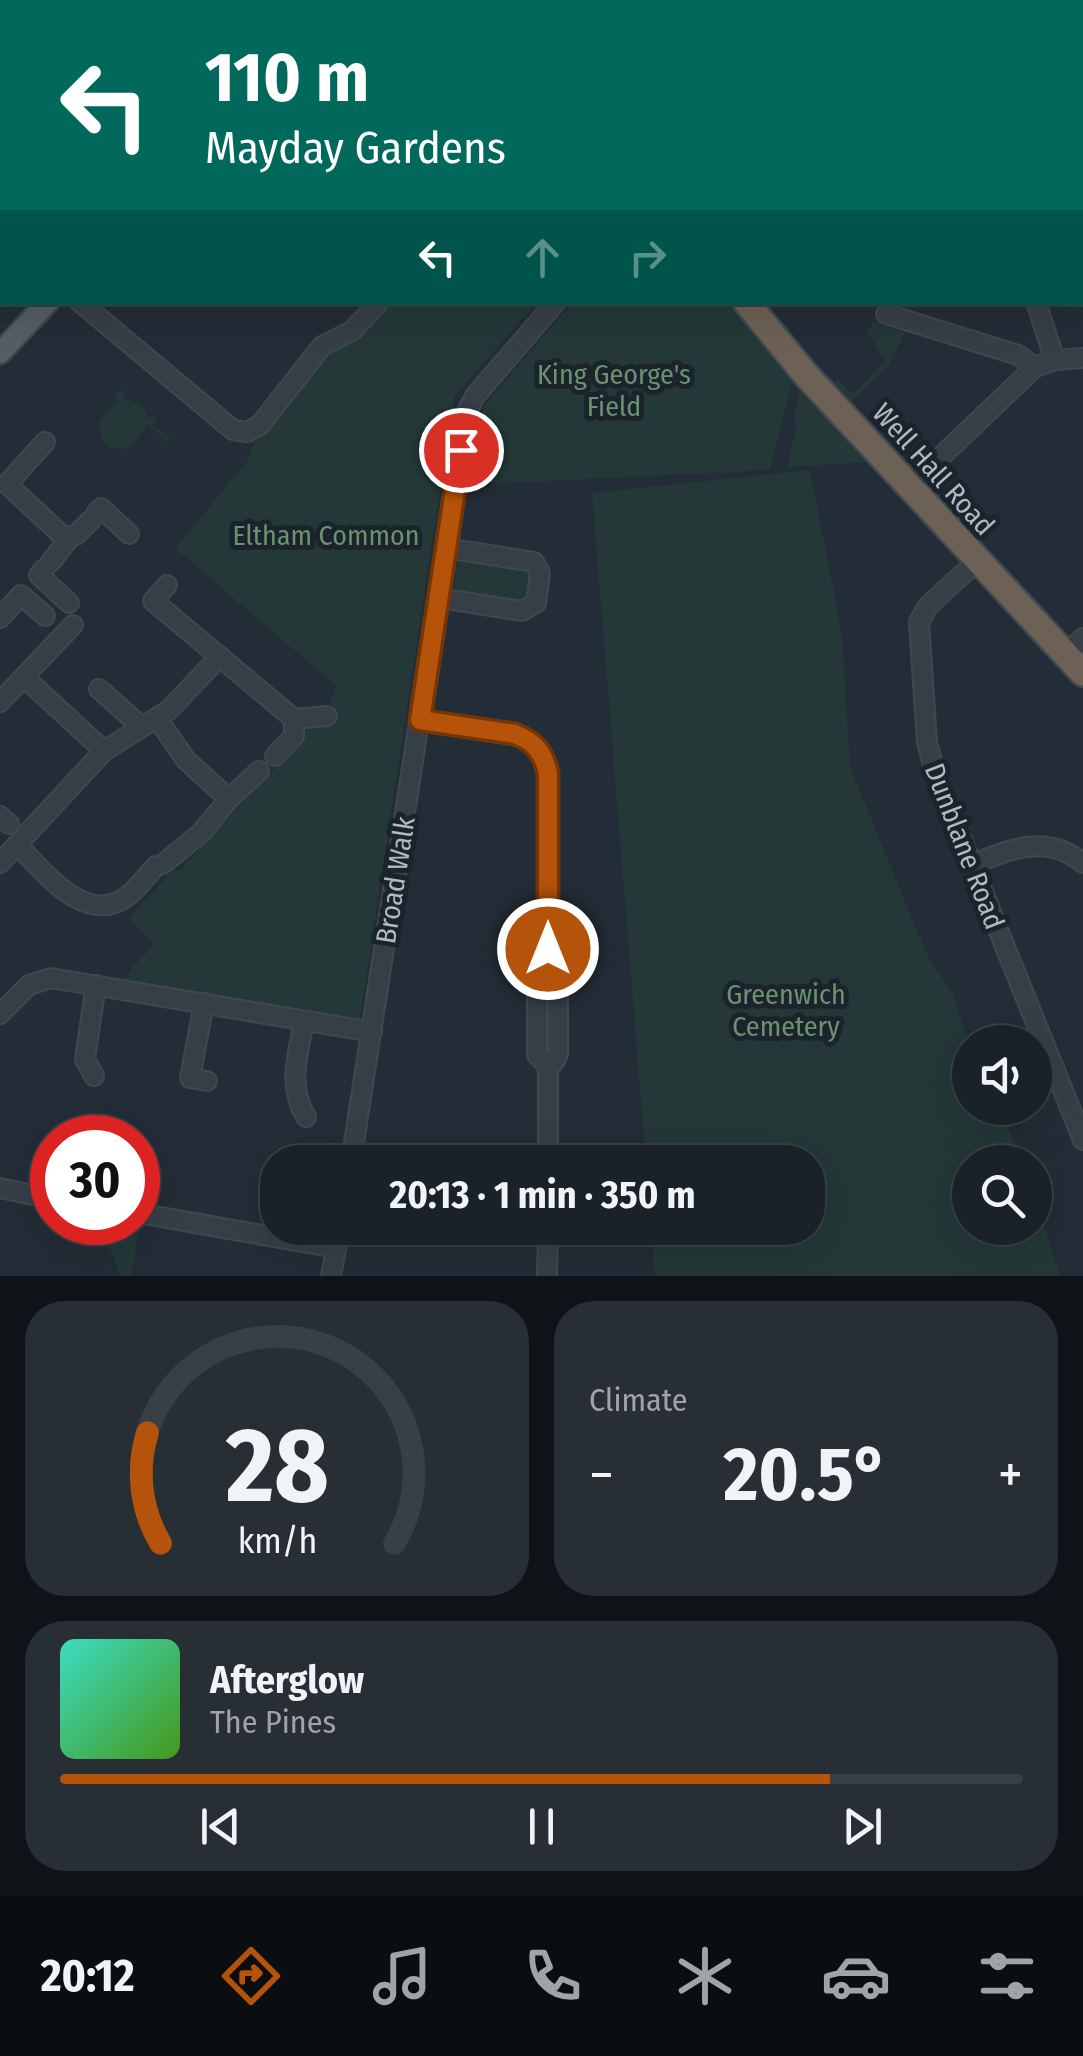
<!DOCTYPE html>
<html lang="en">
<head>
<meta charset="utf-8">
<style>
  :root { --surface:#1a2229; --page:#272f35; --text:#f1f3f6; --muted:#9fa4a8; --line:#383f46; --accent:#b45309 }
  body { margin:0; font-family:"Fira Sans Condensed",sans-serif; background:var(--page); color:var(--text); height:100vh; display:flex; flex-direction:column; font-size:38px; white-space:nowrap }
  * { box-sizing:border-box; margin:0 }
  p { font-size:32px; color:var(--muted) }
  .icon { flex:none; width:55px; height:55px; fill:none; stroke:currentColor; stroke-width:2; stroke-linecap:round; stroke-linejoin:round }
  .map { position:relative; height:1276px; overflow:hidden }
  .sheet { display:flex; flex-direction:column; gap:25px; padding:25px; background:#0e1317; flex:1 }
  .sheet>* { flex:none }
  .top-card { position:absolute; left:0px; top:0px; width:1085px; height:305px; box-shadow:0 10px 40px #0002,0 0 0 2px var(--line); background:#00695c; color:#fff; overflow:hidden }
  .fabs { position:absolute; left:952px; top:1025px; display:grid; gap:20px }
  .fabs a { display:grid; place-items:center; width:100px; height:100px; border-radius:50%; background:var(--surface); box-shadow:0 10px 40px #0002,0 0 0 2px var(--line); font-size:50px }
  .speed { position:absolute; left:30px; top:1115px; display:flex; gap:20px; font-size:50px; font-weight:700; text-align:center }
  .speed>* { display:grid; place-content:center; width:130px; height:130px; border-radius:50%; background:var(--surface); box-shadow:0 10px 40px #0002,0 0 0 2px var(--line); line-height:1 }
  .speed .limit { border:15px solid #d22; background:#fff; color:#111 }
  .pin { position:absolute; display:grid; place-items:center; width:85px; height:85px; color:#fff; margin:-42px; border:5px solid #fff; border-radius:50%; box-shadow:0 2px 10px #0007 }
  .me { position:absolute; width:110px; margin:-55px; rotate:0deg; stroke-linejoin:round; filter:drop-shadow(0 0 8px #0008) }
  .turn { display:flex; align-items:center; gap:35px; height:210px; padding:0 40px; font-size:45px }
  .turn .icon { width:130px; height:130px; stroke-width:2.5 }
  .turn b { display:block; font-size:70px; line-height:85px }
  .lanes { display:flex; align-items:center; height:95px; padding:0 40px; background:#0003; justify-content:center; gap:50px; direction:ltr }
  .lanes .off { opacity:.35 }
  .big { font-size:75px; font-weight:700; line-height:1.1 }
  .sheet .widget { flex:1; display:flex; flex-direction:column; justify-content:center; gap:15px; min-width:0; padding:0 35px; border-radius:40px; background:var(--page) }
  .sheet .dial { align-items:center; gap:0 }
  .dial svg { height:260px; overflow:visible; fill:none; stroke:var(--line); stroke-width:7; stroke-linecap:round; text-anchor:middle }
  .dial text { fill:var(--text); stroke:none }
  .song { display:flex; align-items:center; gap:30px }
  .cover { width:120px; height:120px; border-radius:15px; background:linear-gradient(135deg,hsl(170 70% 55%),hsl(100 70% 35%)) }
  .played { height:10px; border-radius:5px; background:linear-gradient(90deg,var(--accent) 80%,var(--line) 80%) }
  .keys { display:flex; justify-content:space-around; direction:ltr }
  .heat { display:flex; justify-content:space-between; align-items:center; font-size:55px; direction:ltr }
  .sheet .tiles { flex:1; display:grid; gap:25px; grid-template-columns:1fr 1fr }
  .widget:last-child { grid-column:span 2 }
  .trip { position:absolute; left:260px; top:1145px; width:565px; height:100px; border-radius:40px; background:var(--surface); box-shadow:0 10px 40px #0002,0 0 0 2px var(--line); font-weight:700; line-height:100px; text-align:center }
  .tabs { display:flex; height:160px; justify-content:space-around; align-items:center; background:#0a0e10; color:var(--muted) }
  .tabs .icon { width:70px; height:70px }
  .tabs .active { color:var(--accent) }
  .tabs b { font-size:45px; color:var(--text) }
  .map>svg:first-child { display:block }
</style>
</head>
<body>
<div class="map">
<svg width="1083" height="1276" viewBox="0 0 1083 1276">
  <rect width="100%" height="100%" fill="#232d37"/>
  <g fill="#243838">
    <path d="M467,0H1060L470,2Z"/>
    <path d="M388,303H536L454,397L360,1019L356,1022L123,985L130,970L155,944L129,918L171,872L181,869L303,738L306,727L334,726L330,702L336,686L175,548L248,460L255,441L329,352L361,332Z"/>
    <path d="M572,303H727L792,382L770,470L470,485L483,407Z"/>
    <path d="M873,322L905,333L889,364L852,401L835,383L838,380L853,394L886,360L873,346L876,341L869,335L865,338Z"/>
    <path d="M123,389L124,398L143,406L148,418L157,417L153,425L171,439L165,446L167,441L148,425L137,438L139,440L127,449L110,448L102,440L99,421L118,401L114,396Z"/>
    <path d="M799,392H801L866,462L787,467L797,425L794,418Z"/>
    <path d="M810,470L842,635L850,767L927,955L952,992L970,1045V1108H998L1024,1162H970V1228H1035V1197L1060,1276H655L651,1228H808V1162H646L592,493Z"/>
    <path d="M459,557L533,571L527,604L453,592Z"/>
    <path d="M112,1223L140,1226L131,1276H121L108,1245Z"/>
  </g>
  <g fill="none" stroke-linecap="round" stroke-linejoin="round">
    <g stroke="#3f4851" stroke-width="22">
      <g id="minor">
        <path d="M1082,149L1083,148"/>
        <path d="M1082,206H1083"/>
        <path d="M80,302L233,430L247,432L260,425L322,346L352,331L379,302"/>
        <path d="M1036,302L1055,360"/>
        <path d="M886,314L1018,355L1035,367"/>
        <path d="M45,442L7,484L67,540"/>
        <path d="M910,486L1035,367L1055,360L1083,358"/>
        <path d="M97,512L101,508L129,534"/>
        <path d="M977,561L928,606L919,622L927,742L935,773L1083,1140"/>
        <path d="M50,563L71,536L76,535L91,520"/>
        <path d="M43,570L39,575L69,603"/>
        <path d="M167,585L153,601L294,719V736L275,756"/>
        <path d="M439,598L522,611L536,603L540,573L534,562L446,548"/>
        <path d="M0,618L21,595L45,616"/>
        <path d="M1065,655L1083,638"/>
        <path d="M24,677L104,751"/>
        <path d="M99,689L135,721L138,729"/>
        <path d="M0,702L73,625"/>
        <path d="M157,718L186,760L229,799L259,771"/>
        <path d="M294,719L327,716"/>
        <path d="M420,720L515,735C535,742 543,752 548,773V949L558,965V1054L554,1062L548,1066V1162"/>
        <path d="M0,816L9,824"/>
        <path d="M17,845C44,871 86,929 129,895C139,887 147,875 156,866"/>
        <path d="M0,863L104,751L169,710L220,656"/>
        <path d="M163,864L201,833L229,799"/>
        <path d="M971,865C1011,849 1046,833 1083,863"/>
        <path d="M204,1003L190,1078L207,1081"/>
        <path d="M0,1014L29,985L51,978L372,1032"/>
        <path d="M304,1021C298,1055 287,1085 306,1117"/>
        <path d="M548,1066L537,1055V965L548,949"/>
        <path d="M94,1076L85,1059L96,985"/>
        <path d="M351,1162L467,412L475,396L556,302"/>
        <path d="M0,1188L52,1199"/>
        <path d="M138,1213L336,1248"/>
        <path d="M331,1276L340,1228"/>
        <path d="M547,1276L548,1228"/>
      </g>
    </g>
    <g stroke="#3f4851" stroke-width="25">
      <g id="major">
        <path d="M310,2L312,0"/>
        <path d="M0,353L48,302"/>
      </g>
    </g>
    <g stroke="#414a52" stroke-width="30">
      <g id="highway">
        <path d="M438,0L442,2"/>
        <path d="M746,302L807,376L1083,673"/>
      </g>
    </g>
    <use href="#minor" stroke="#363f47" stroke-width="18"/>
    <use href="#major" stroke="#545e67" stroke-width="20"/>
    <use href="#highway" stroke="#6d6054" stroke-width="25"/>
  </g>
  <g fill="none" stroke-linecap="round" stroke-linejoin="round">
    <g stroke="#753606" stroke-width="25">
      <path id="route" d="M461,450L420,720L515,734C535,742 543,752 548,773V949"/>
    </g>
    <use href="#route" stroke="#b45309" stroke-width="18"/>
  </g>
  <g text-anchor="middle" stroke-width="10" stroke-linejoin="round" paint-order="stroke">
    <g font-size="28" fill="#6a926f" stroke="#1b242c">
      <text x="614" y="384">King George's<tspan x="614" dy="32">Field</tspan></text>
      <text x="326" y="545">Eltham Common</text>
      <text x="786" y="1004">Greenwich<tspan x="786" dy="32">Cemetery</tspan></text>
    </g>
    <g font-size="28" fill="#b1bac4" stroke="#1b242c">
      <text transform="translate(934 469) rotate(48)" y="10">Well Hall Road</text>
      <text transform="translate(965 846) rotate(69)" y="10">Dunblane Road</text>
      <text transform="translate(395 880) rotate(-81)" y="10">Broad Walk</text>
    </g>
  </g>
</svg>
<div class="fabs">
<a><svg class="icon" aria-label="sound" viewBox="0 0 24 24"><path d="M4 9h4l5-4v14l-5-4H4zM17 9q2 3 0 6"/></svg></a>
<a><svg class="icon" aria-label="search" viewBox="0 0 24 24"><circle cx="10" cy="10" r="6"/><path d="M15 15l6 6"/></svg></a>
</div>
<div class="speed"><div class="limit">30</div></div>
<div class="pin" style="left:461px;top:450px;background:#d93025"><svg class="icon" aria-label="arrive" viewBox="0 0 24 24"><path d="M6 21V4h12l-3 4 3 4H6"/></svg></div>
<svg class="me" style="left:548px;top:949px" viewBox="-20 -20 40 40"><circle r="17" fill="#b45309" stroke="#fff" stroke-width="3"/><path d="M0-11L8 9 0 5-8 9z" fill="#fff"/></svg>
<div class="trip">20:13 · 1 min · 350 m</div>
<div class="top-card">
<div class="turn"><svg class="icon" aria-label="left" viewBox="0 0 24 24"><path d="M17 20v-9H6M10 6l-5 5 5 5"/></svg><div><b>110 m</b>Mayday Gardens</div></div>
<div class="lanes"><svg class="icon" aria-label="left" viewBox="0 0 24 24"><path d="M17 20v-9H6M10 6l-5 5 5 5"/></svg><svg class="icon off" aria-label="ahead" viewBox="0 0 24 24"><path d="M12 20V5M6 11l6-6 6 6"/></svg><svg class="icon off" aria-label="right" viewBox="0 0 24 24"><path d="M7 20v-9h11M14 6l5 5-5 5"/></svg></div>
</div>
</div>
<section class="sheet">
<div class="tiles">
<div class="widget dial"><svg viewBox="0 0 100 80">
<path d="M14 69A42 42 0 1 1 86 69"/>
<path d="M14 69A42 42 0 0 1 10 35" stroke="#b45309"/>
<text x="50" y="56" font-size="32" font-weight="700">28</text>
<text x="50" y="72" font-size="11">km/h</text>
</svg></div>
<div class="widget"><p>Climate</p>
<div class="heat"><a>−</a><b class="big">20.5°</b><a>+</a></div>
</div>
<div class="widget">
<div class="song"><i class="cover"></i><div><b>Afterglow</b><p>The Pines</p></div></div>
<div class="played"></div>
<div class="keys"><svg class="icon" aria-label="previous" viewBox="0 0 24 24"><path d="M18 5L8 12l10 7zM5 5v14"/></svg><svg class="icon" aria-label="pause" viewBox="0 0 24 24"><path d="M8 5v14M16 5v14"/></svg><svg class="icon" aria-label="next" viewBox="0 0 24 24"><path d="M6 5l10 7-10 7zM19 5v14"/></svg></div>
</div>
</div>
</section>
<nav class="tabs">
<b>20:12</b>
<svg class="icon active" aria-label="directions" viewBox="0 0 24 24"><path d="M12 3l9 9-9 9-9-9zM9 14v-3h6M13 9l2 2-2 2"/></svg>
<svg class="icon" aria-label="music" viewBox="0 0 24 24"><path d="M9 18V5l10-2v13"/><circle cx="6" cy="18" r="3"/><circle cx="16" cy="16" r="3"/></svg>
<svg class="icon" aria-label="phone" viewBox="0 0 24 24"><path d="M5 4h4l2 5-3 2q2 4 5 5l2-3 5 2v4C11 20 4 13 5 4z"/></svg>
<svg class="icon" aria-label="climate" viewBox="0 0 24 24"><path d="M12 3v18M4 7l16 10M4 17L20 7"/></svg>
<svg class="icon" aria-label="car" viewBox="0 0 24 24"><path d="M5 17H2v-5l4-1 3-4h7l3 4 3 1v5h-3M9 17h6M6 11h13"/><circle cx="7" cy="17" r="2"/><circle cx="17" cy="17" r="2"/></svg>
<svg class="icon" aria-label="filters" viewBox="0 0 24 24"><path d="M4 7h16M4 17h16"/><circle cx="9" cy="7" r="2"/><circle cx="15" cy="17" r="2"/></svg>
</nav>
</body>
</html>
